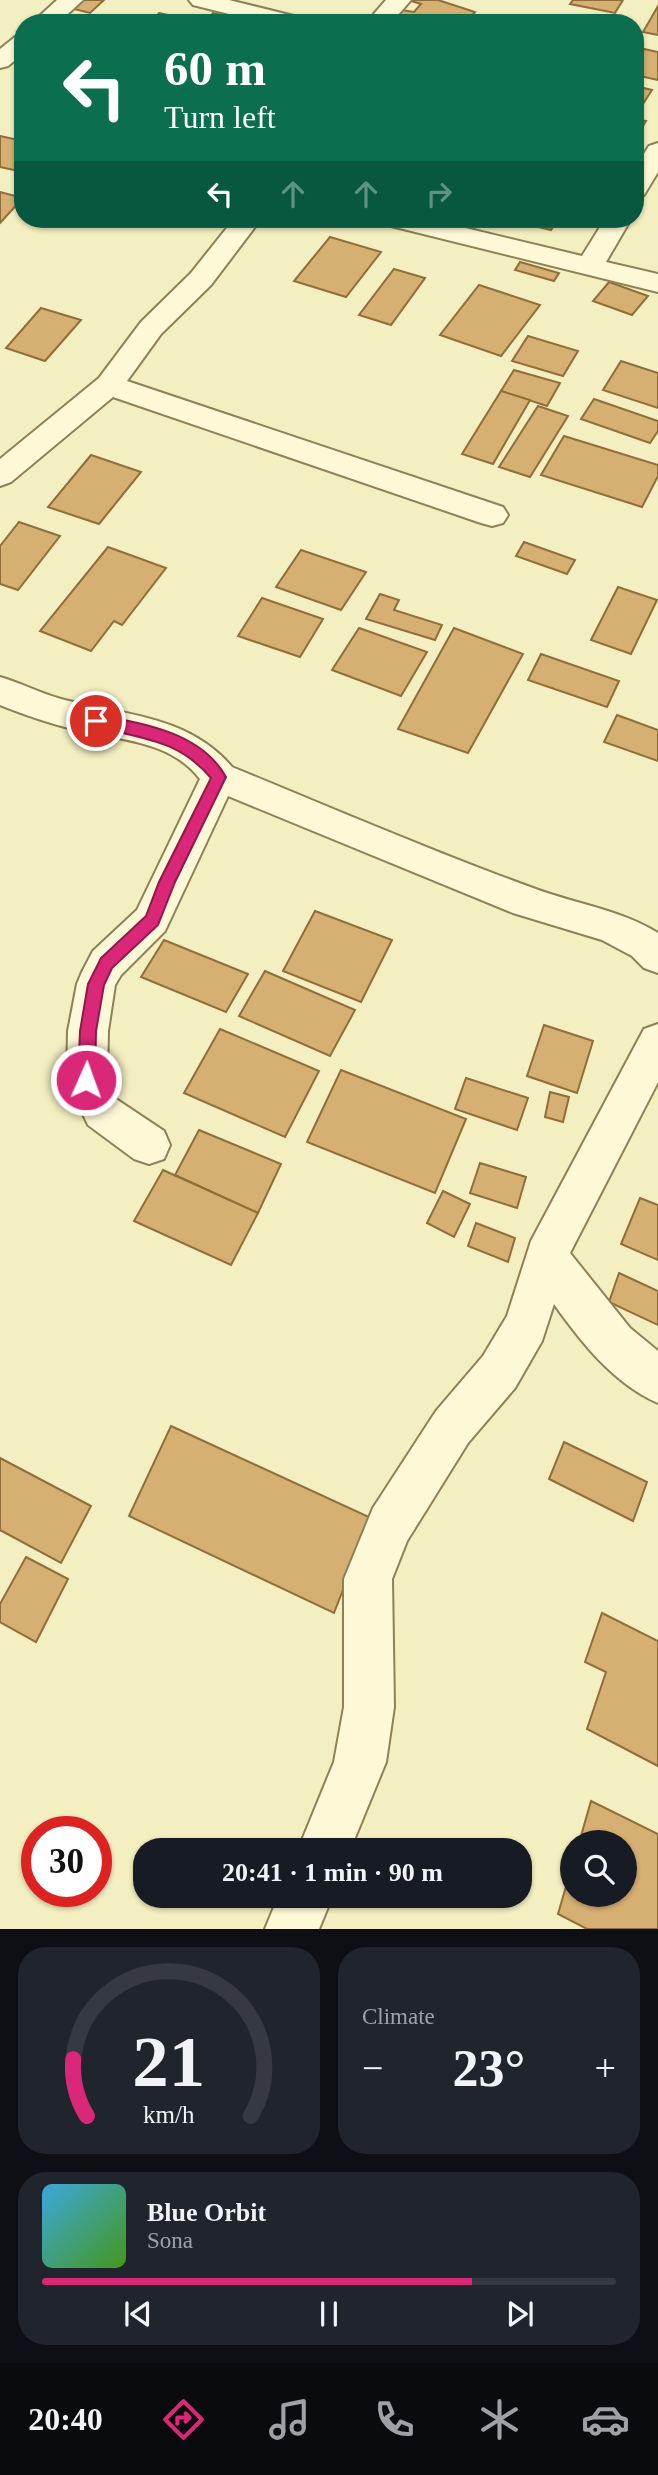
<!DOCTYPE html>
<html lang="en">
<head>
<meta charset="utf-8">
<style>
  :root { --surface:#171b24; --page:#20242c; --text:#f1f3f6; --muted:#9ea1a6; --line:#363941; --accent:#db2777 }
  body { margin:0; font-family:"Times New Roman",serif; background:var(--page); color:var(--text); height:100vh; display:flex; flex-direction:column; font-size:26px; white-space:nowrap }
  * { box-sizing:border-box; margin:0 }
  p { font-size:23px; color:var(--muted) }
  .icon { flex:none; width:38px; height:38px; fill:none; stroke:currentColor; stroke-width:2; stroke-linecap:round; stroke-linejoin:round }
  .map { position:relative; height:1929px; overflow:hidden }
  .side { display:flex; flex-direction:column; gap:18px; padding:18px; background:#0d0f14; flex:1 }
  .side>* { flex:none }
  .hud { position:absolute; left:14px; top:14px; width:630px; height:214px; border-radius:28px; box-shadow:0 2px 5px #0004; background:#0b6e4f; color:#fff; overflow:hidden }
  .controls { position:absolute; left:560px; top:1830px; display:grid; gap:14px }
  .controls a { display:grid; place-items:center; width:77px; height:77px; border-radius:50%; background:var(--surface); box-shadow:0 2px 5px #0004; font-size:35px }
  .speed { position:absolute; left:21px; top:1816px; display:flex; gap:14px; font-size:35px; font-weight:700; text-align:center }
  .speed>* { display:grid; place-content:center; width:91px; height:91px; border-radius:50%; background:var(--surface); box-shadow:0 2px 5px #0004; line-height:1 }
  .speed .limit { border:10px solid #d22; background:#fff; color:#111 }
  .pin { position:absolute; display:grid; place-items:center; width:60px; height:60px; color:#fff; margin:-30px; border:4px solid #fff; border-radius:50%; box-shadow:0 2px 7px #0007 }
  .me { position:absolute; width:77px; margin:-38px; rotate:2deg; stroke-linejoin:round; filter:drop-shadow(0 0 5px #0008) }
  .turn { display:flex; align-items:center; gap:24px; height:147px; padding:0 35px; font-size:32px }
  .turn .icon { width:91px; height:91px; stroke-width:2.5 }
  .turn b { display:block; font-size:49px; line-height:60px }
  .lanes { display:flex; align-items:center; height:66px; padding:0 35px; background:#0003; justify-content:center; gap:35px; direction:ltr }
  .lanes .off { opacity:.35 }
  .big { font-size:52px; font-weight:700; line-height:1.1 }
  .side .tile { flex:1; display:flex; flex-direction:column; justify-content:center; gap:10px; min-width:0; padding:0 24px; border-radius:28px; background:var(--page) }
  .side .dial { align-items:center; gap:0 }
  .dial svg { height:182px; overflow:visible; fill:none; stroke:var(--line); stroke-width:7; stroke-linecap:round; text-anchor:middle }
  .dial text { fill:var(--text); stroke:none }
  .song { display:flex; align-items:center; gap:21px }
  .cover { width:84px; height:84px; border-radius:10px; background:linear-gradient(135deg,hsl(200 70% 55%),hsl(100 70% 35%)) }
  .played { height:7px; border-radius:4px; background:linear-gradient(90deg,var(--accent) 75%,var(--line) 75%) }
  .keys { display:flex; justify-content:space-around; direction:ltr }
  .heat { display:flex; justify-content:space-between; align-items:center; font-size:38px; direction:ltr }
  .side .tiles { flex:1; display:grid; gap:18px; grid-template-columns:1fr 1fr }
  .tile:last-child { grid-column:span 2 }
  .trip { position:absolute; left:133px; top:1838px; width:399px; height:70px; border-radius:28px; background:var(--surface); box-shadow:0 2px 5px #0004; font-weight:700; line-height:70px; text-align:center }
  .menu { display:flex; height:112px; justify-content:space-around; align-items:center; background:#090b0e; color:var(--muted) }
  .menu .icon { width:49px; height:49px }
  .menu .current { color:var(--accent) }
  .menu b { font-size:32px; color:var(--text) }
  .map>svg:first-child { display:block }
</style>
</head>
<body>
<div class="map">
<svg width="658" height="1929" viewBox="0 0 658 1929">
  <rect width="100%" height="100%" fill="#f3efc1"/>
  <g fill="#d6b072" stroke="#916e39" stroke-width="2">
    <path d="M78,0H104L90,13L70,8Z"/>
    <path d="M438,0L475,12L466,23L393,20L402,10L414,12L421,4L408,0Z"/>
    <path d="M573,0H623L615,13L570,4Z"/>
    <path d="M658,6V35L643,32Z"/>
    <path d="M159,13L195,21L150,23Z"/>
    <path d="M213,13L248,21L204,23Z"/>
    <path d="M635,47L658,52V80L635,75Z"/>
    <path d="M635,86L652,90L643,104L635,103Z"/>
    <path d="M635,119L646,121L636,138H635Z"/>
    <path d="M0,136L23,141V172L0,167Z"/>
    <path d="M0,192L23,198L0,223Z"/>
    <path d="M505,219H566L563,223L557,221L551,230Z"/>
    <path d="M330,237L381,252L346,297L294,281Z"/>
    <path d="M520,262L559,273L554,281L515,270Z"/>
    <path d="M394,269L425,278L391,325L359,315Z"/>
    <path d="M609,282L648,296L632,315L593,301Z"/>
    <path d="M479,285L540,305L501,356L440,335Z"/>
    <path d="M41,308L81,320L45,361L6,348Z"/>
    <path d="M528,336L578,351L563,376L512,361Z"/>
    <path d="M621,361L658,373V408L603,390Z"/>
    <path d="M514,370L560,383L547,406L501,391Z"/>
    <path d="M501,391L530,400L493,464L462,454Z"/>
    <path d="M594,399L658,421V431L650,443L581,419Z"/>
    <path d="M538,406L568,416L530,477L499,467Z"/>
    <path d="M564,436L658,465V476L642,507L541,475Z"/>
    <path d="M91,455L141,472L99,524L48,507Z"/>
    <path d="M19,522L60,536L18,590L0,584V546Z"/>
    <path d="M524,542L575,560L567,574L516,556Z"/>
    <path d="M108,547L166,568L122,625L114,621L91,651L40,631Z"/>
    <path d="M301,550L366,572L341,610L276,587Z"/>
    <path d="M618,587L657,600L631,654L591,640Z"/>
    <path d="M380,594L399,600L394,610L442,625L435,640L366,619Z"/>
    <path d="M262,598L323,619L300,657L238,636Z"/>
    <path d="M359,628L427,652L401,696L332,670Z"/>
    <path d="M454,628L523,654L468,753L398,729Z"/>
    <path d="M541,654L619,681L607,707L528,680Z"/>
    <path d="M617,715L658,730V761L604,742Z"/>
    <path d="M315,911L392,940L361,1002L283,971Z"/>
    <path d="M164,940L248,974L226,1012L141,977Z"/>
    <path d="M265,971L355,1010L330,1056L239,1016Z"/>
    <path d="M544,1025L593,1041L577,1093L527,1076Z"/>
    <path d="M220,1029L319,1071L285,1137L184,1093Z"/>
    <path d="M341,1070L466,1119L435,1193L307,1142Z"/>
    <path d="M466,1078L528,1098L517,1130L455,1109Z"/>
    <path d="M550,1092L569,1097L563,1122L545,1117Z"/>
    <path d="M199,1130L281,1164L258,1213L175,1175Z"/>
    <path d="M480,1163L526,1177L517,1208L470,1193Z"/>
    <path d="M163,1170L258,1213L231,1265L134,1221Z"/>
    <path d="M443,1191L470,1204L454,1237L427,1223Z"/>
    <path d="M640,1198L658,1205V1260L621,1244Z"/>
    <path d="M476,1223L515,1238L508,1262L468,1246Z"/>
    <path d="M619,1273L658,1291V1325L609,1302Z"/>
    <path d="M171,1426L371,1518L334,1613L129,1516Z"/>
    <path d="M564,1442L647,1482L633,1521L549,1479Z"/>
    <path d="M0,1458L91,1506L61,1563L0,1530Z"/>
    <path d="M26,1557L68,1579L36,1642L0,1622V1604Z"/>
    <path d="M602,1613L658,1641V1766L587,1729L606,1672L585,1662Z"/>
    <path d="M591,1801L658,1834V1929H587L558,1914L572,1866V1895H625V1843H579Z"/>
  </g>
  <g fill="none" stroke-linecap="round" stroke-linejoin="round">
    <g stroke="#8f8056" stroke-width="4">
      <g id="minor">
        <path d="M57,0H83L58,23H32Z"/>
        <path d="M189,0H229L302,18L306,23H265L193,5Z"/>
        <path d="M386,0H411L391,23H366Z"/>
        <path d="M23,35V54L8,66L0,68V49L15,37Z"/>
        <path d="M658,143V172L644,195L635,197V167L649,146Z"/>
        <path d="M234,219H261L211,285L161,334L127,381L503,507L508,515L503,523L492,526L481,523L113,397L11,482L0,486V459L99,378L141,322L191,273Z"/>
        <path d="M383,219H428L582,256L605,219H631L606,262L658,274V292L387,225Z"/>
        <path d="M0,677C21,683 40,693 61,699C122,715 188,715 232,767C332,808 431,851 533,888C575,904 619,909 658,933V973L644,968L632,956L602,940L513,913L228,796L165,931L121,975L115,985L108,1031L107,1079L116,1099L164,1131L170,1145L164,1159L149,1164L134,1159L88,1125L67,1080L68,1031L77,984L82,972L93,951L137,910L200,779C171,741 121,740 77,730C51,724 25,715 0,705Z"/>
        <path d="M658,1024V1082L570,1253L630,1328L658,1351V1403C614,1384 581,1342 554,1304L542,1341L515,1388L468,1443L407,1541L392,1579L394,1707L386,1762L350,1850H298L334,1762L344,1707V1579L373,1508L436,1411L483,1356L507,1316L531,1241L644,1029Z"/>
        <path d="M279,1895H333L319,1929H265Z"/>
      </g>
    </g>
    <use href="#minor" fill="#fdf9d6" fill-rule="evenodd"/>
  </g>
  <path fill="#db2777" stroke="#8e194d" stroke-width="2" d="M96,715C142,723 201,732 226,777L175,882L158,925L112,968L104,985L96,1031L95,1080L86,1087L78,1080L80,1031L88,984L101,958L146,916L159,882L211,778C176,737 138,739 91,725V717Z"/>
</svg>
<div class="controls">
<a><svg class="icon" aria-label="search" viewBox="0 0 24 24"><circle cx="10" cy="10" r="6"/><path d="M15 15l6 6"/></svg></a>
</div>
<div class="speed"><div class="limit">30</div></div>
<div class="pin" style="left:96px;top:721px;background:#d93025"><svg class="icon" aria-label="arrive" viewBox="0 0 24 24"><path d="M6 21V4h12l-3 4 3 4H6"/></svg></div>
<svg class="me" style="left:86px;top:1080px" viewBox="-20 -20 40 40"><circle r="17" fill="#db2777" stroke="#fff" stroke-width="3"/><path d="M0-11L8 9 0 5-8 9z" fill="#fff"/></svg>
<div class="trip">20:41 · 1 min · 90 m</div>
<div class="hud">
<div class="turn"><svg class="icon" aria-label="left" viewBox="0 0 24 24"><path d="M17 20v-9H6M10 6l-5 5 5 5"/></svg><div><b>60 m</b>Turn left</div></div>
<div class="lanes"><svg class="icon" aria-label="left" viewBox="0 0 24 24"><path d="M17 20v-9H6M10 6l-5 5 5 5"/></svg><svg class="icon off" aria-label="ahead" viewBox="0 0 24 24"><path d="M12 20V5M6 11l6-6 6 6"/></svg><svg class="icon off" aria-label="ahead" viewBox="0 0 24 24"><path d="M12 20V5M6 11l6-6 6 6"/></svg><svg class="icon off" aria-label="right" viewBox="0 0 24 24"><path d="M7 20v-9h11M14 6l5 5-5 5"/></svg></div>
</div>
</div>
<section class="side">
<div class="tiles">
<div class="tile dial"><svg viewBox="0 0 100 80">
<path d="M14 69A42 42 0 1 1 86 69"/>
<path d="M14 69A42 42 0 0 1 8 44" stroke="#db2777"/>
<text x="50" y="56" font-size="32" font-weight="700">21</text>
<text x="50" y="72" font-size="11">km/h</text>
</svg></div>
<div class="tile"><p>Climate</p>
<div class="heat"><a>−</a><b class="big">23°</b><a>+</a></div>
</div>
<div class="tile">
<div class="song"><i class="cover"></i><div><b>Blue Orbit</b><p>Sona</p></div></div>
<div class="played"></div>
<div class="keys"><svg class="icon" aria-label="previous" viewBox="0 0 24 24"><path d="M18 5L8 12l10 7zM5 5v14"/></svg><svg class="icon" aria-label="pause" viewBox="0 0 24 24"><path d="M8 5v14M16 5v14"/></svg><svg class="icon" aria-label="next" viewBox="0 0 24 24"><path d="M6 5l10 7-10 7zM19 5v14"/></svg></div>
</div>
</div>
</section>
<nav class="menu">
<b>20:40</b>
<svg class="icon current" aria-label="directions" viewBox="0 0 24 24"><path d="M12 3l9 9-9 9-9-9zM9 14v-3h6M13 9l2 2-2 2"/></svg>
<svg class="icon" aria-label="music" viewBox="0 0 24 24"><path d="M9 18V5l10-2v13"/><circle cx="6" cy="18" r="3"/><circle cx="16" cy="16" r="3"/></svg>
<svg class="icon" aria-label="phone" viewBox="0 0 24 24"><path d="M5 4h4l2 5-3 2q2 4 5 5l2-3 5 2v4C11 20 4 13 5 4z"/></svg>
<svg class="icon" aria-label="climate" viewBox="0 0 24 24"><path d="M12 3v18M4 7l16 10M4 17L20 7"/></svg>
<svg class="icon" aria-label="car" viewBox="0 0 24 24"><path d="M5 17H2v-5l4-1 3-4h7l3 4 3 1v5h-3M9 17h6M6 11h13"/><circle cx="7" cy="17" r="2"/><circle cx="17" cy="17" r="2"/></svg>
</nav>
</body>
</html>
